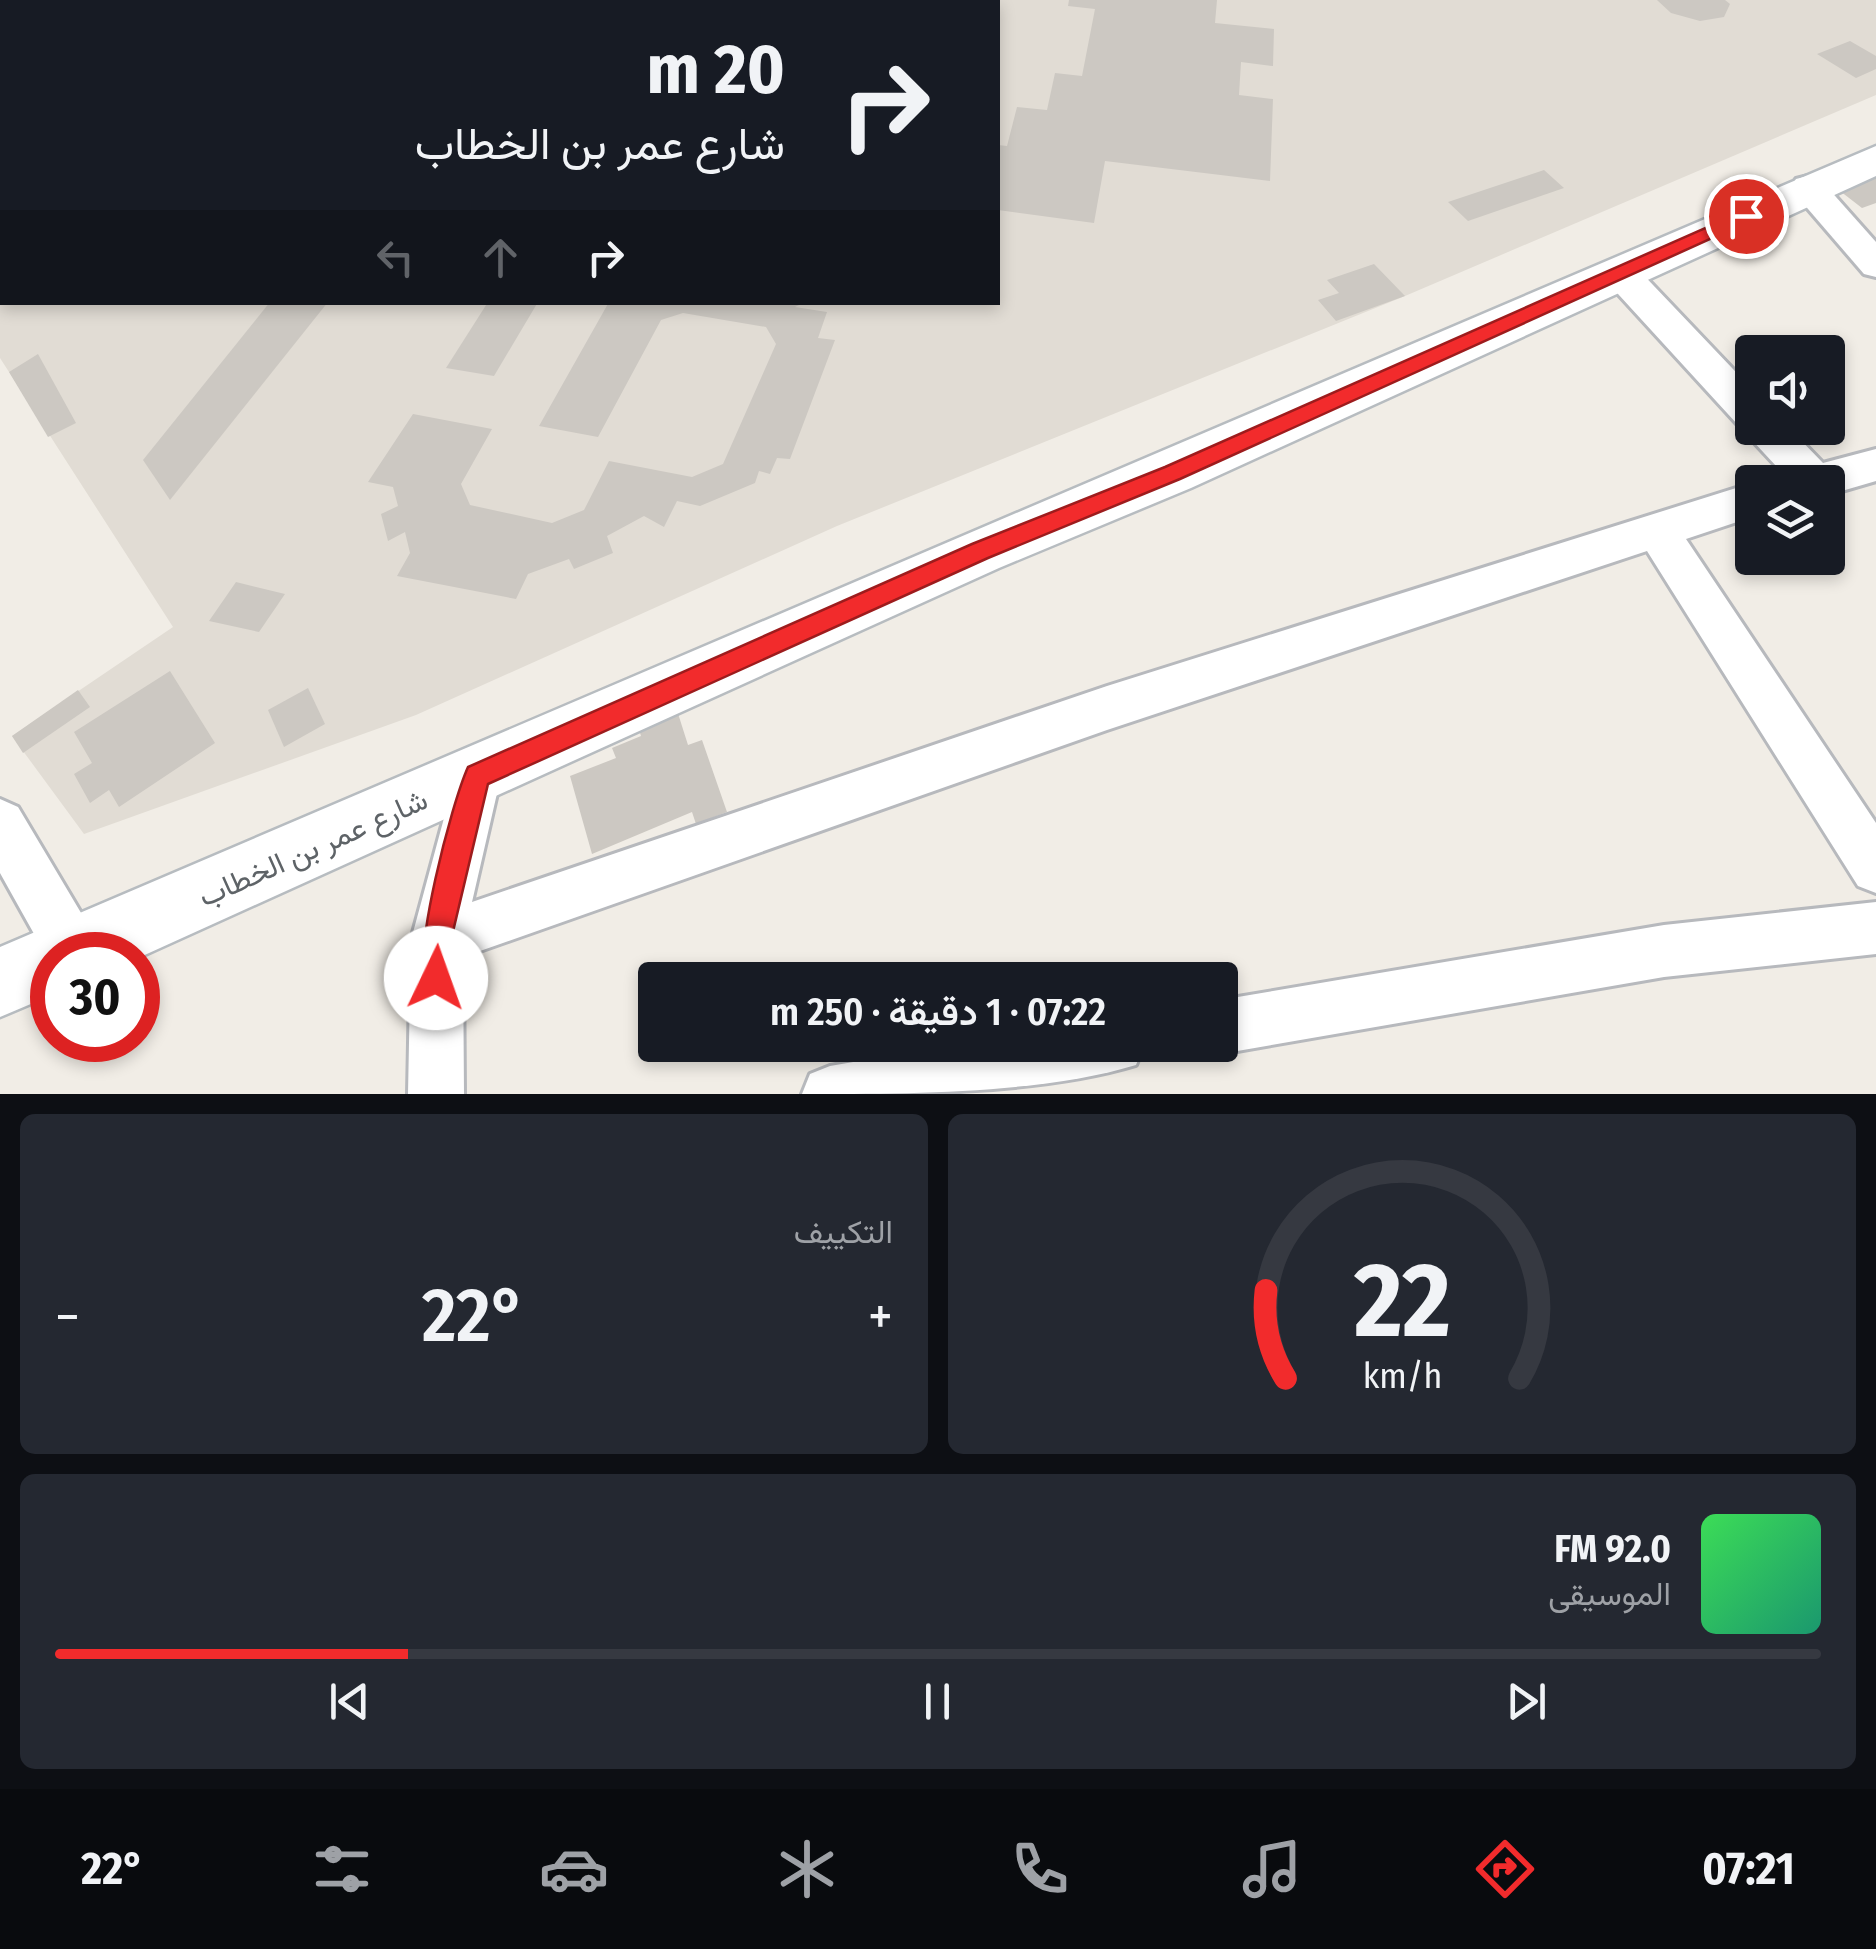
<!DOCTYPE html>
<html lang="ar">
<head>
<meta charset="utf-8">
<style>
  :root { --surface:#171b24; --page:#242831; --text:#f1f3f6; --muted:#9ea1a6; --line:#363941; --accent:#f22b2c }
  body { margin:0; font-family:"Fira Sans Condensed",Vazirmatn,sans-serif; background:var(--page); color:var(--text); direction:rtl; height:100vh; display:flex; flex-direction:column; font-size:38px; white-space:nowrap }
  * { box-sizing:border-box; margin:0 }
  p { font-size:32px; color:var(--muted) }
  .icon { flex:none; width:55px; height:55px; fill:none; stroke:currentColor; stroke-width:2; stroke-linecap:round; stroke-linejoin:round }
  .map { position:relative; height:1094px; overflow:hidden; direction:ltr }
  .sheet { display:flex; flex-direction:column; gap:20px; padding:20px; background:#0d0f14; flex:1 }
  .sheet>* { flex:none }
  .hud { position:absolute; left:0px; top:0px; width:1000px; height:305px; box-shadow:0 5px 15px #0003; direction:rtl; background:#171b24; color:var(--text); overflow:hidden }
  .controls { position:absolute; left:1735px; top:335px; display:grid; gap:20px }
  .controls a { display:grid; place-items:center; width:110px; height:110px; border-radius:10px; background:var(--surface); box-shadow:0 5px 15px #0003; font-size:50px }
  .speed { position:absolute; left:30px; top:932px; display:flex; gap:20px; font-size:50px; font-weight:700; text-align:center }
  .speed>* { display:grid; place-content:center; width:130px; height:130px; border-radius:50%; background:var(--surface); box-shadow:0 5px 15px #0003; line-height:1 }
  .speed .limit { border:15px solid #d22; background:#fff; color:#111 }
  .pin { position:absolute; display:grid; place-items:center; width:85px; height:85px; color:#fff; margin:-42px; border:5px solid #fff; border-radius:50%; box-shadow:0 2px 10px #0007 }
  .me { position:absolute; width:110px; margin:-55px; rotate:3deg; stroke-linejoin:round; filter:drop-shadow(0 0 8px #0008) }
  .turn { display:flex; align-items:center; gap:35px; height:210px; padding:0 50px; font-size:45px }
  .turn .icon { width:130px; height:130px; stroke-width:2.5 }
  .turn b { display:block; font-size:70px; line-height:85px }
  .lanes { display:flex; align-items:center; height:95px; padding:0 50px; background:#0003; justify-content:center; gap:50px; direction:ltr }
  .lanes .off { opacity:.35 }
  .big { font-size:75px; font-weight:600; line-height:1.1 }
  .sheet .card { flex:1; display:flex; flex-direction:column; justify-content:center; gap:15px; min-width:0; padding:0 35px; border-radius:15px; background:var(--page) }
  .sheet .dial { align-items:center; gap:0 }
  .dial svg { height:260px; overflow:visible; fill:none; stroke:var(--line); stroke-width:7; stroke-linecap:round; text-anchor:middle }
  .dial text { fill:var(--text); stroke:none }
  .song { display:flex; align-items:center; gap:30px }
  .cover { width:120px; height:120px; border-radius:15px; background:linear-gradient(135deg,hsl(130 70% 55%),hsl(160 70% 35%)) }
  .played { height:10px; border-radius:5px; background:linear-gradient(90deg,var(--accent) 20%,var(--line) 20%) }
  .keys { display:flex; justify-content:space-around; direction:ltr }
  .heat { display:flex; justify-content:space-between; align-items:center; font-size:55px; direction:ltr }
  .sheet .tiles { flex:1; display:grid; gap:20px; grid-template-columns:1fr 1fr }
  .card:last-child { grid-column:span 2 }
  .trip { position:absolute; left:638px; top:962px; width:600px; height:100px; border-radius:10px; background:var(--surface); box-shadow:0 5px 15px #0003; font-weight:600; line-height:100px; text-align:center; direction:rtl }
  .tabs { display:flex; height:160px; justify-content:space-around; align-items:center; background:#090b0e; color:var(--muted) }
  .tabs .icon { width:70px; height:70px }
  .tabs .selected { color:var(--accent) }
  .tabs b { font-size:45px; color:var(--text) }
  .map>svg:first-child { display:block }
</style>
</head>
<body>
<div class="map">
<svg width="1876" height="1094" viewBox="0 0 1876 1094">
  <rect width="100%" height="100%" fill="#f1ede6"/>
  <path fill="#e1dcd4" d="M79,0H1876V95L1405,296L837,526L416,715L84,834L12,736L173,627L0,358V47L2,302H998V2Z"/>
  <g fill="#ccc8c2">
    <path d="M1069,0H1217L1215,23L1274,29L1273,66L1241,62L1239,95L1273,99L1270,181L1105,161L1094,223L998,210V145L1007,146L1017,107L1047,110L1055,73L1082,76L1095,9L1068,6Z"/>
    <path d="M1657,0H1725L1730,4L1724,17L1700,21L1671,13Z"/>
    <path d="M1850,41L1876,56V69L1856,78L1817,54Z"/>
    <path d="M1876,169V203L1862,208L1831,184Z"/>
    <path d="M1544,170L1564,188L1468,221L1448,202Z"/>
    <path d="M1374,264L1405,296L1336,321L1318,300L1339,293L1327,280Z"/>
    <path d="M270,302H328L170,500L143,460Z"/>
    <path d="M488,302H538L494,376L446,368Z"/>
    <path d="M609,302H805L795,307L827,312L818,338L835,340L790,459L777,458L770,474L759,471L755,483L700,506L677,501L664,527L644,516L607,536L613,553L574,569L569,559L528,574L516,599L397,576L410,553L405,532L388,541L381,514L398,506L393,487L368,482L413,414L492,429L461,484L470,505L552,523L584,510L609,461L692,477L723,464L776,344L766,327L683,313L661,320L598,437L539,426Z"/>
    <path d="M38,354L76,423L48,437L9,372Z"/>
    <path d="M236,582L285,594L259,632L209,621Z"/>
    <path d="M170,671L215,743L119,807L109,790L90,803L74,774L92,763L74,732Z"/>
    <path d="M308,688L325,724L284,747L268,710Z"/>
    <path d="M78,690L90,707L23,753L12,736Z"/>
    <path d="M675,704L688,745L702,740L727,812L696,824L692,812L592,854L570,776L616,758L612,748L641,736L636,720Z"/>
  </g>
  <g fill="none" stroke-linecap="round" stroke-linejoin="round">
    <g stroke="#b7b9bd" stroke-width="6">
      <g id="street">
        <path d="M1808,176L1820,179L1876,242V277L1864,274L1796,195L1791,187L1796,179Z"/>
        <path d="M1621,261L1634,265L1752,389V428H1789L1823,463L1876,449V481L1828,495V482H1791L1751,439L1746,427L1738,425L1608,283L1603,274L1608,265Z"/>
        <path d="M1752,483V517L1686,539L1876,823V893L1858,886L1647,551L1107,730L463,957L464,1094H408L411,940L460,759L477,753L494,759L501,776L472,902L1107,686Z"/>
        <path d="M0,799L18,807L93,933L99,955H52V966L0,873Z"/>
        <path d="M1876,902V954L1664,977L1220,1054L1200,1045H1220V1000L1664,925Z"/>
        <path d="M952,1045H1144L1136,1065C1041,1094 904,1094 802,1094L810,1074L830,1066Z"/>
      </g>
    </g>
    <g stroke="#b7bcc0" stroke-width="5">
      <path id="secondary" d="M1876,146V176L1191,488L999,568L138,958V955H52V995L0,1017V947Z"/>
    </g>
    <use href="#street" fill="#fff" fill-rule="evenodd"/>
    <use href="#secondary" fill="#fff" fill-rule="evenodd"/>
  </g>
  <path fill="#f22b2c" stroke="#9d1c1d" stroke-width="2.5" d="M1746,210L1752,212V220L1180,479L988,558L488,784L451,940V978L447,988L436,993L426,988C412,954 451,805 468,767L972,544L1165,467Z"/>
  <g text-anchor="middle" stroke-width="10" stroke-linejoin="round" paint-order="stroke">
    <g font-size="30" fill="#5e6367" stroke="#fff">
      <text transform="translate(313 848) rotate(-24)" y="10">شارع عمر بن الخطاب</text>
    </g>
  </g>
</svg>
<div class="controls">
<a><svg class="icon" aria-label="sound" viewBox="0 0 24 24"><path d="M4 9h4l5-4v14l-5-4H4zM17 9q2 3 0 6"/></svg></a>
<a><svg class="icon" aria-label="layers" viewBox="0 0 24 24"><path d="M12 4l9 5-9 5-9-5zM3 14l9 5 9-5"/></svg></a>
</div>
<div class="speed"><div class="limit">30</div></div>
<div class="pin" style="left:1746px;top:216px;background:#d93025"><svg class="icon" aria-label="arrive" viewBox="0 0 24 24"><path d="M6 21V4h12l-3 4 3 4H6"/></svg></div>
<svg class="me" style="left:436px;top:978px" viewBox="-20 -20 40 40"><circle r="19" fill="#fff"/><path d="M0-13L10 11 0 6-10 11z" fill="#f22b2c"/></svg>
<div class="trip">07:22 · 1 دقيقة · 250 m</div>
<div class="hud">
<div class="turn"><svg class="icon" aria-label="right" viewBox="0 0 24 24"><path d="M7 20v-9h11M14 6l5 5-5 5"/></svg><div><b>20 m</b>شارع عمر بن الخطاب</div></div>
<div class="lanes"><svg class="icon off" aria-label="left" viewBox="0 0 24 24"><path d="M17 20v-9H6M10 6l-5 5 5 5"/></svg><svg class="icon off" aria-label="ahead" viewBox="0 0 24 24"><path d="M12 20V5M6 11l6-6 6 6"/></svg><svg class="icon" aria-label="right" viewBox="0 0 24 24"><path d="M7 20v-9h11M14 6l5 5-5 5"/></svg></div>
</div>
</div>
<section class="sheet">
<div class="tiles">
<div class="card dial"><svg viewBox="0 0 100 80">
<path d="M14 69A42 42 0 1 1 86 69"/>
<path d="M14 69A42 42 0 0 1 8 42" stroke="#f22b2c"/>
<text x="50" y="56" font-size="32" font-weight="700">22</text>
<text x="50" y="72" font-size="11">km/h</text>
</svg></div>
<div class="card"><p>التكييف</p>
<div class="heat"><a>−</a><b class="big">22°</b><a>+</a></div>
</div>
<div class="card">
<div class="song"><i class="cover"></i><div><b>92.0 FM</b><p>الموسيقى</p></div></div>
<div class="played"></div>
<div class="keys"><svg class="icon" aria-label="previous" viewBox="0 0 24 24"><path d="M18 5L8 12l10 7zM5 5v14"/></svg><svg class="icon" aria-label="pause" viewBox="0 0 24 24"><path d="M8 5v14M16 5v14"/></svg><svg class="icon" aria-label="next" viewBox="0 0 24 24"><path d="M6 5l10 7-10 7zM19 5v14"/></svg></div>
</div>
</div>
</section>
<nav class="tabs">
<b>07:21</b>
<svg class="icon selected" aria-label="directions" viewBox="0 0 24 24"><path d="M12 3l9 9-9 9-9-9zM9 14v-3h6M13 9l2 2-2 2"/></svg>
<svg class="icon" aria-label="music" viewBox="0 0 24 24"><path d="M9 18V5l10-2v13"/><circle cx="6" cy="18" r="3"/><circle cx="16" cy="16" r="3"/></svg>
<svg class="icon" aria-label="phone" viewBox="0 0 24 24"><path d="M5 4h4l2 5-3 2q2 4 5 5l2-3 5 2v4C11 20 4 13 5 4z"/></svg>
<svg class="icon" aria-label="climate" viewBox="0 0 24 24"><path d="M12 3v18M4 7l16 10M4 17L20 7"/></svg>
<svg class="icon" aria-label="car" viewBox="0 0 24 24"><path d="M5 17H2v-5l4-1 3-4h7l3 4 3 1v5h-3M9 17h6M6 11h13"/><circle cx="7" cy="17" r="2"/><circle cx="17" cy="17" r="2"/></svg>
<svg class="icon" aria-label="filters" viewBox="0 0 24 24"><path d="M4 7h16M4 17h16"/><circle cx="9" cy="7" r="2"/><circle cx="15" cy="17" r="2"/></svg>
<b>22°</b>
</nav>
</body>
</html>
